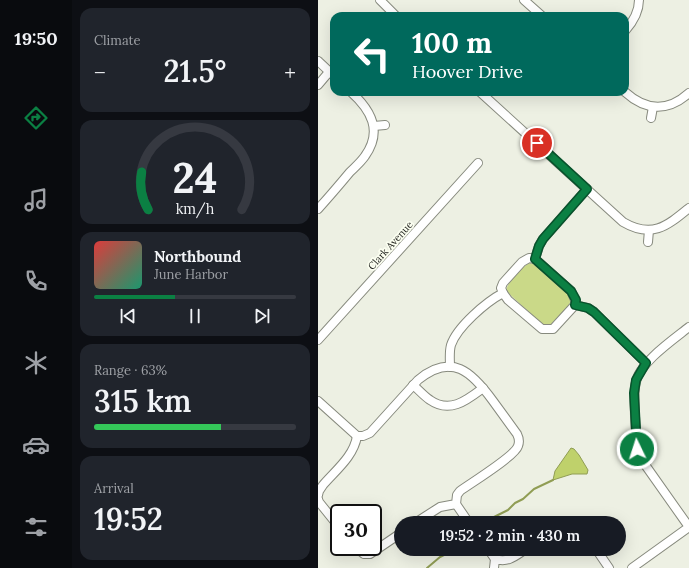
<!DOCTYPE html>
<html lang="en">
<head>
<meta charset="utf-8">
<style>
  :root { --surface:#171b24; --page:#20242c; --text:#f1f3f6; --muted:#9ea1a6; --line:#363941; --accent:#0b8043 }
  body { margin:0; font-family:Lora,serif; background:var(--page); color:var(--text); height:100vh; display:flex; flex-direction:column; font-size:15px; white-space:nowrap }
  * { box-sizing:border-box; margin:0 }
  p { font-size:13px; color:var(--muted) }
  .icon { flex:none; width:22px; height:22px; fill:none; stroke:currentColor; stroke-width:2; stroke-linecap:round; stroke-linejoin:round }
  .map { position:relative; flex:1; overflow:hidden }
  .side { display:flex; flex-direction:column; gap:8px; padding:8px; background:#0d0f14; width:246px }
  .side>* { flex:none }
  .hud { position:absolute; left:12px; top:12px; width:299px; height:84px; border-radius:12px; box-shadow:0 4px 16px #0002; background:#00695c; color:#fff; overflow:hidden }
  .speed { position:absolute; left:12px; top:504px; display:flex; gap:8px; font-size:20px; font-weight:700; text-align:center }
  .speed>* { display:grid; place-content:center; width:52px; height:52px; border-radius:50%; background:var(--surface); box-shadow:0 4px 16px #0002; line-height:1 }
  .speed .limit { border:2px solid #111; border-radius:6px; background:#fff; color:#111 }
  .pin { position:absolute; display:grid; place-items:center; width:34px; height:34px; color:#fff; margin:-17px; border:2px solid #fff; border-radius:50%; box-shadow:0 1px 4px #0007 }
  .me { position:absolute; width:44px; margin:-22px; rotate:356deg; stroke-linejoin:round; filter:drop-shadow(0 0 3px #0008) }
  .turn { display:flex; align-items:center; gap:14px; height:84px; padding:0 16px; font-size:18px }
  .turn .icon { width:52px; height:52px; stroke-width:2.5 }
  .turn b { display:block; font-size:28px; line-height:34px }
  .big { font-size:30px; font-weight:600; line-height:1.1 }
  .side .tile { flex:1; display:flex; flex-direction:column; justify-content:center; gap:6px; min-width:0; padding:0 14px; border-radius:12px; background:var(--page) }
  .side .dial { align-items:center; gap:0 }
  .dial svg { height:104px; overflow:visible; fill:none; stroke:var(--line); stroke-width:7; stroke-linecap:round; text-anchor:middle }
  .dial text { fill:var(--text); stroke:none }
  .song { display:flex; align-items:center; gap:12px }
  .cover { width:48px; height:48px; border-radius:6px; background:linear-gradient(135deg,hsl(0 70% 55%),hsl(160 70% 35%)) }
  .played { height:4px; border-radius:2px; background:linear-gradient(90deg,var(--accent) 40%,var(--line) 40%) }
  .keys { display:flex; justify-content:space-around; direction:ltr }
  .heat { display:flex; justify-content:space-between; align-items:center; font-size:22px; direction:ltr }
  .charge { height:6px; border-radius:3px; background:linear-gradient(90deg,#34c759 63%,var(--line) 0) }
  .trip { position:absolute; left:76px; top:516px; width:232px; height:40px; border-radius:20px; background:var(--surface); box-shadow:0 4px 16px #0002; font-weight:600; line-height:40px; text-align:center }
  main { display:flex; flex:1; min-height:0 }
  .tab-bar { display:flex; flex-direction:column; width:72px; justify-content:space-around; align-items:center; background:#090b0e; color:var(--muted) }
  .tab-bar .icon { width:28px; height:28px }
  .tab-bar .selected { color:var(--accent) }
  .tab-bar b { font-size:18px; color:var(--text) }
  .map>svg:first-child { display:block }
</style>
</head>
<body>
<main>
<nav class="tab-bar">
<b>19:50</b>
<svg class="icon selected" aria-label="directions" viewBox="0 0 24 24"><path d="M12 3l9 9-9 9-9-9zM9 14v-3h6M13 9l2 2-2 2"/></svg>
<svg class="icon" aria-label="music" viewBox="0 0 24 24"><path d="M9 18V5l10-2v13"/><circle cx="6" cy="18" r="3"/><circle cx="16" cy="16" r="3"/></svg>
<svg class="icon" aria-label="phone" viewBox="0 0 24 24"><path d="M5 4h4l2 5-3 2q2 4 5 5l2-3 5 2v4C11 20 4 13 5 4z"/></svg>
<svg class="icon" aria-label="climate" viewBox="0 0 24 24"><path d="M12 3v18M4 7l16 10M4 17L20 7"/></svg>
<svg class="icon" aria-label="car" viewBox="0 0 24 24"><path d="M5 17H2v-5l4-1 3-4h7l3 4 3 1v5h-3M9 17h6M6 11h13"/><circle cx="7" cy="17" r="2"/><circle cx="17" cy="17" r="2"/></svg>
<svg class="icon" aria-label="filters" viewBox="0 0 24 24"><path d="M4 7h16M4 17h16"/><circle cx="9" cy="7" r="2"/><circle cx="15" cy="17" r="2"/></svg>
</nav>
<section class="side">
<div class="tile"><p>Climate</p>
<div class="heat"><a>−</a><b class="big">21.5°</b><a>+</a></div>
</div>
<div class="tile dial"><svg viewBox="0 0 100 80">
<path d="M14 69A42 42 0 1 1 86 69"/>
<path d="M14 69A42 42 0 0 1 9 40" stroke="#0b8043"/>
<text x="50" y="56" font-size="32" font-weight="700">24</text>
<text x="50" y="72" font-size="11">km/h</text>
</svg></div>
<div class="tile">
<div class="song"><i class="cover"></i><div><b>Northbound</b><p>June Harbor</p></div></div>
<div class="played"></div>
<div class="keys"><svg class="icon" aria-label="previous" viewBox="0 0 24 24"><path d="M18 5L8 12l10 7zM5 5v14"/></svg><svg class="icon" aria-label="pause" viewBox="0 0 24 24"><path d="M8 5v14M16 5v14"/></svg><svg class="icon" aria-label="next" viewBox="0 0 24 24"><path d="M6 5l10 7-10 7zM19 5v14"/></svg></div>
</div>
<div class="tile"><p>Range · 63%</p><b class="big">315 km</b><div class="charge"></div></div>
<div class="tile"><p>Arrival</p><b class="big">19:52</b></div>
</section>
<div class="map">
<svg width="371" height="568" viewBox="0 0 371 568">
  <rect width="100%" height="100%" fill="#edf0e3"/>
  <path fill="#cad988" d="M212,263L220,266L251,295L253,300L250,307L231,326L225,325L188,291C188,284 205,265 212,263Z"/>
  <path fill="#bfd16b" stroke="#909d54" d="M253,448L256,449L261,455L270,470L269,474H254L235,480L237,471Z"/>
  <g fill="none" stroke-linecap="round" stroke-linejoin="round">
    <g stroke="#909d54" stroke-width="2">
      <path d="M170,523L176,517L190,510L197,503L205,499L216,489L235,480"/>
      <path d="M109,568L122,557L138,549"/>
    </g>
    <g stroke="#878a7e" stroke-width="10">
      <g id="minor">
        <path d="M62,0L78,16"/>
        <path d="M206,0L224,16"/>
        <path d="M307,31C315,22 321,12 321,0"/>
        <path d="M0,61L16,76"/>
        <path d="M0,85L11,72"/>
        <path d="M162,92L305,222C334,239 349,226 371,208"/>
        <path d="M307,92C328,111 350,112 371,93"/>
        <path d="M333,118L335,107"/>
        <path d="M56,126L67,125"/>
        <path d="M0,209C11,197 22,184 32,172C37,167 43,162 47,156C65,131 53,110 33,92"/>
        <path d="M330,242L331,230"/>
        <path d="M217,259L253,291L257,300V305L270,308L276,312L328,363"/>
        <path d="M185,293L190,300L224,329H235L257,305"/>
        <path d="M0,340L160,163"/>
        <path d="M132,367C132,360 131,352 133,345C139,327 168,302 185,293L183,288L185,283L204,262L211,258L217,259L221,246L225,239L269,189"/>
        <path d="M95,385C101,390 106,396 112,400C132,414 149,400 165,388"/>
        <path d="M0,401L39,436"/>
        <path d="M0,495L1,491L5,485C18,470 36,456 39,436H45L52,433L100,380C134,352 154,372 175,401C183,412 191,423 199,434C201,438 202,441 200,446C197,456 153,483 142,491L139,495L138,504L122,507L97,523"/>
        <path d="M0,499L1,502L21,527"/>
        <path d="M138,504L151,523"/>
        <path d="M245,523L248,522L257,523"/>
        <path d="M37,547L46,554H52L83,533"/>
        <path d="M170,549L177,559"/>
        <path d="M278,549L291,568"/>
        <path d="M176,568L177,559C191,563 197,556 208,549"/>
        <path d="M314,568L371,527L323,459C318,445 318,431 317,416C317,405 315,393 318,382C321,363 356,339 371,327"/>
      </g>
    </g>
    <use href="#minor" stroke="#fff" stroke-width="8"/>
  </g>
  <g fill="none" stroke-linecap="round" stroke-linejoin="round">
    <g stroke="#07532c" stroke-width="10">
      <path id="route" d="M219,143L269,189L225,239L221,246L217,259L253,291L258,300L257,305L270,308L276,312L328,363L318,380L316,393L319,449"/>
    </g>
    <use href="#route" stroke="#0b8043" stroke-width="7"/>
  </g>
  <g text-anchor="middle" stroke-width="3.5" stroke-linejoin="round" paint-order="stroke">
    <g font-size="10" fill="#22231f" stroke="#fbfef0">
      <text transform="translate(72 245) rotate(-48)" y="4">Clark Avenue</text>
    </g>
  </g>
</svg>
<div class="speed"><div class="limit">30</div></div>
<div class="pin" style="left:219px;top:143px;background:#d93025"><svg class="icon" aria-label="arrive" viewBox="0 0 24 24"><path d="M6 21V4h12l-3 4 3 4H6"/></svg></div>
<svg class="me" style="left:319px;top:449px" viewBox="-20 -20 40 40"><circle r="17" fill="#0b8043" stroke="#fff" stroke-width="3"/><path d="M0-11L8 9 0 5-8 9z" fill="#fff"/></svg>
<div class="trip">19:52 · 2 min · 430 m</div>
<div class="hud">
<div class="turn"><svg class="icon" aria-label="left" viewBox="0 0 24 24"><path d="M17 20v-9H6M10 6l-5 5 5 5"/></svg><div><b>100 m</b>Hoover Drive</div></div>
</div>
</div>
</main>
</body>
</html>
